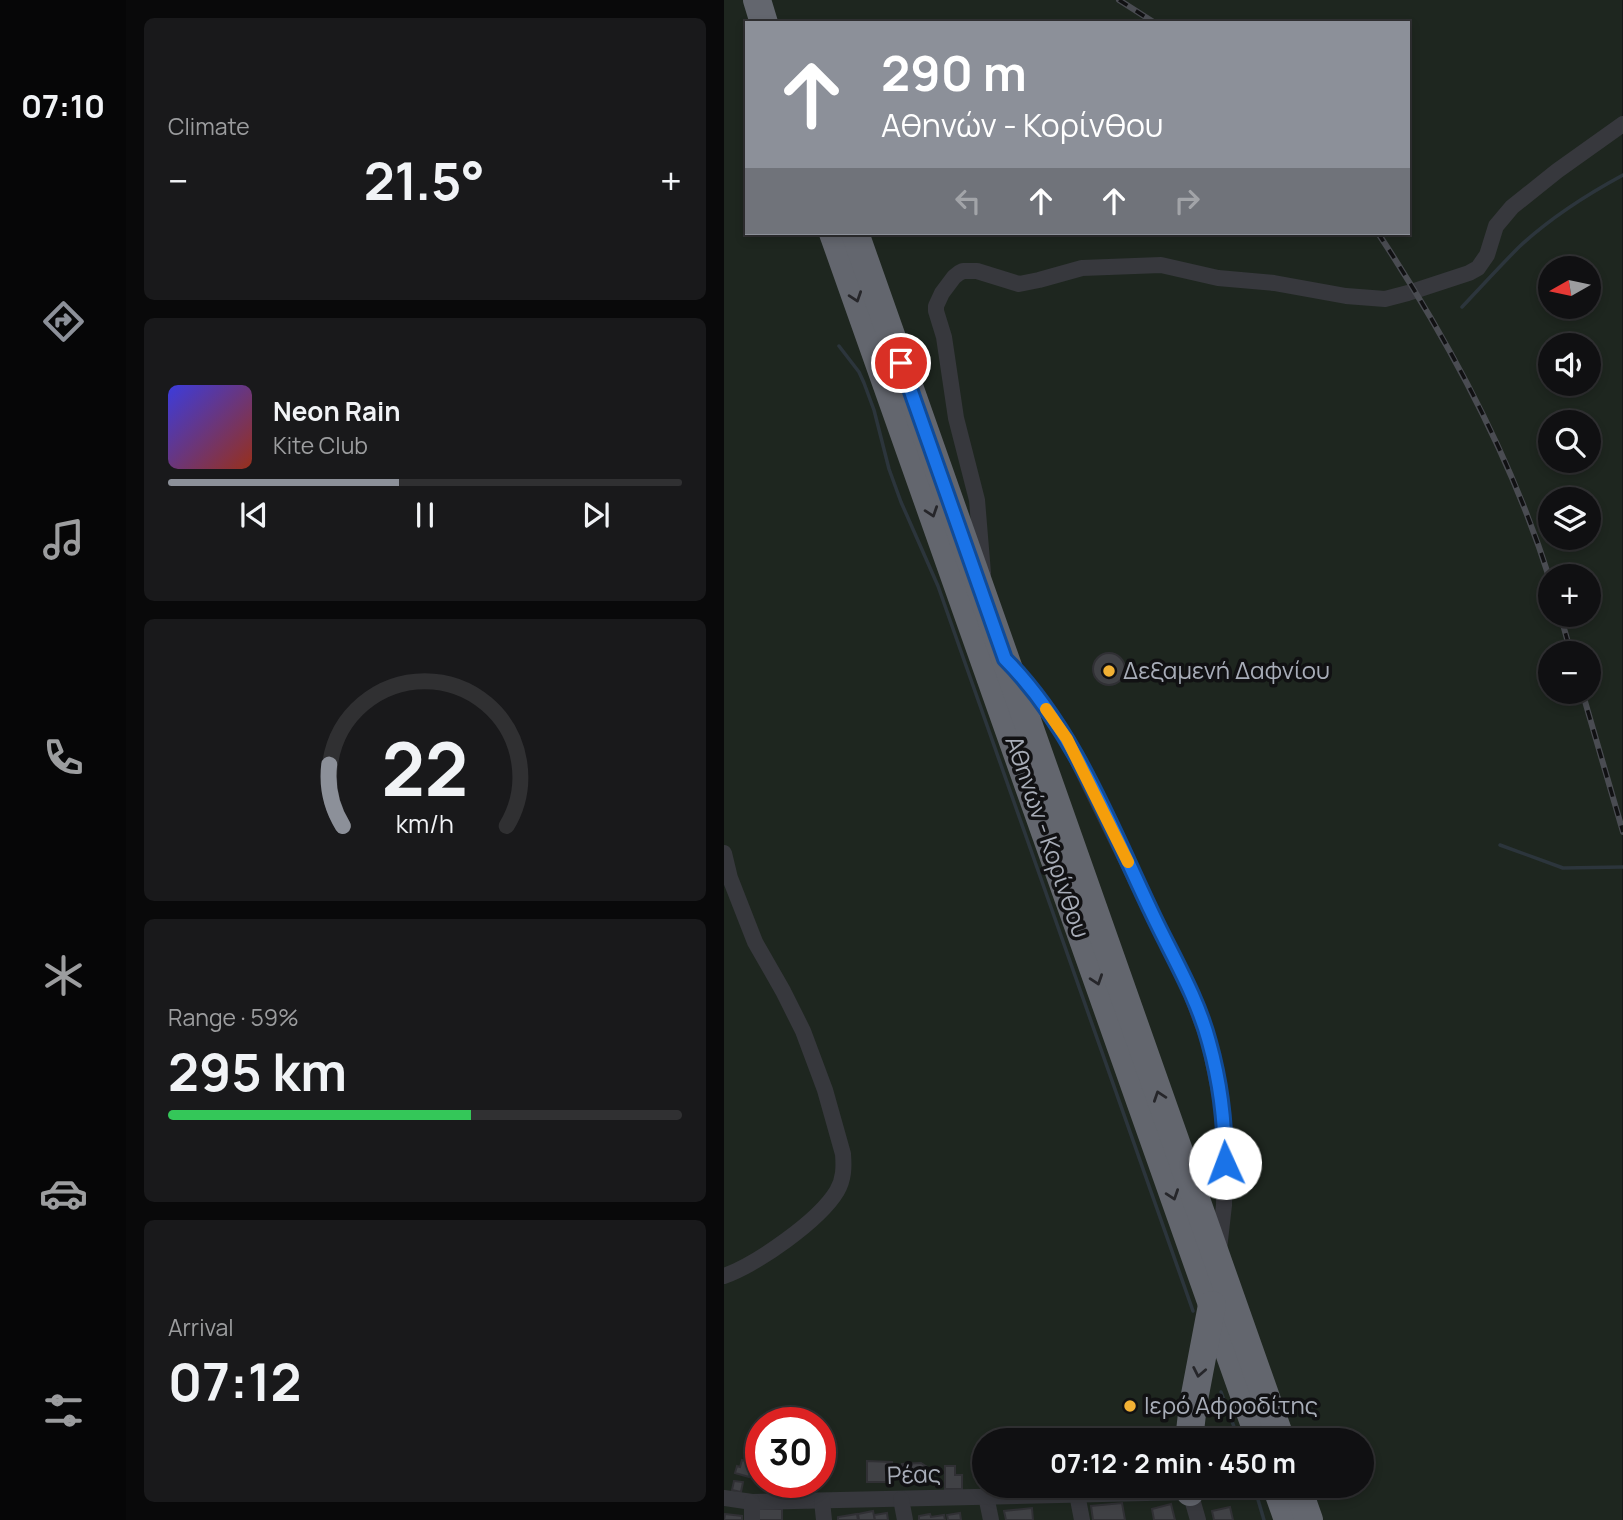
<!DOCTYPE html>
<html lang="en">
<head>
<meta charset="utf-8">
<style>
  :root { --surface:#101012; --page:#19191b; --text:#f1f3f6; --muted:#9c9d9f; --line:#303032; --accent:#8c9099 }
  body { margin:0; font-family:Manrope,sans-serif; background:var(--page); color:var(--text); height:100vh; display:flex; flex-direction:column; font-size:26px; white-space:nowrap }
  * { box-sizing:border-box; margin:0 }
  p { font-size:23px; color:var(--muted) }
  .icon { flex:none; width:38px; height:38px; fill:none; stroke:currentColor; stroke-width:2; stroke-linecap:round; stroke-linejoin:round }
  .map { position:relative; flex:1; overflow:hidden }
  .sheet { display:flex; flex-direction:column; gap:18px; padding:18px; background:#09090a; width:598px }
  .sheet>* { flex:none }
  .banner { position:absolute; left:21px; top:21px; width:665px; height:214px; border-radius:0px; box-shadow:0 4px 10px #0003,0 0 0 2px var(--line); background:#8c9099; color:#fff; overflow:hidden }
  .needle { width:46px; rotate:261deg }
  .tools { position:absolute; left:814px; top:256px; display:grid; gap:14px }
  .tools a { display:grid; place-items:center; width:63px; height:63px; border-radius:50%; background:var(--surface); box-shadow:0 4px 10px #0003,0 0 0 2px var(--line); font-size:35px }
  .speed { position:absolute; left:21px; top:1407px; display:flex; gap:14px; font-size:35px; font-weight:700; text-align:center }
  .speed>* { display:grid; place-content:center; width:91px; height:91px; border-radius:50%; background:var(--surface); box-shadow:0 4px 10px #0003,0 0 0 2px var(--line); line-height:1 }
  .speed .limit { border:10px solid #d22; background:#fff; color:#111 }
  .pin { position:absolute; display:grid; place-items:center; width:60px; height:60px; color:#fff; margin:-30px; border:4px solid #fff; border-radius:50%; box-shadow:0 2px 7px #0007 }
  .me { position:absolute; width:77px; margin:-38px; rotate:358deg; stroke-linejoin:round; filter:drop-shadow(0 0 5px #0008) }
  .turn { display:flex; align-items:center; gap:24px; height:147px; padding:0 21px; font-size:32px }
  .turn .icon { width:91px; height:91px; stroke-width:2.5 }
  .turn b { display:block; font-size:49px; line-height:60px }
  .lanes { display:flex; align-items:center; height:66px; padding:0 21px; background:#0003; justify-content:center; gap:35px; direction:ltr }
  .lanes .off { opacity:.35 }
  .big { font-size:52px; font-weight:700; line-height:1.1 }
  .sheet .widget { flex:1; display:flex; flex-direction:column; justify-content:center; gap:10px; min-width:0; padding:0 24px; border-radius:10px; background:var(--page) }
  .sheet .dial { align-items:center; gap:0 }
  .dial svg { height:182px; overflow:visible; fill:none; stroke:var(--line); stroke-width:7; stroke-linecap:round; text-anchor:middle }
  .dial text { fill:var(--text); stroke:none }
  .song { display:flex; align-items:center; gap:21px }
  .cover { width:84px; height:84px; border-radius:10px; background:linear-gradient(135deg,hsl(240 70% 55%),hsl(10 70% 35%)) }
  .played { height:7px; border-radius:4px; background:linear-gradient(90deg,var(--accent) 45%,var(--line) 45%) }
  .keys { display:flex; justify-content:space-around; direction:ltr }
  .heat { display:flex; justify-content:space-between; align-items:center; font-size:38px; direction:ltr }
  .charge { height:10px; border-radius:5px; background:linear-gradient(90deg,#34c759 59%,var(--line) 0) }
  .trip { position:absolute; left:248px; top:1428px; width:402px; height:70px; border-radius:35px; background:var(--surface); box-shadow:0 4px 10px #0003,0 0 0 2px var(--line); font-weight:700; line-height:70px; text-align:center }
  main { display:flex; flex:1; min-height:0 }
  .dock { display:flex; flex-direction:column; width:126px; justify-content:space-around; align-items:center; background:#060607; color:var(--muted) }
  .dock .icon { width:49px; height:49px }
  .dock .on { color:var(--accent) }
  .dock b { font-size:32px; color:var(--text) }
  .map>svg:first-child { display:block }
</style>
</head>
<body>
<main>
<nav class="dock">
<b>07:10</b>
<svg class="icon on" aria-label="directions" viewBox="0 0 24 24"><path d="M12 3l9 9-9 9-9-9zM9 14v-3h6M13 9l2 2-2 2"/></svg>
<svg class="icon" aria-label="music" viewBox="0 0 24 24"><path d="M9 18V5l10-2v13"/><circle cx="6" cy="18" r="3"/><circle cx="16" cy="16" r="3"/></svg>
<svg class="icon" aria-label="phone" viewBox="0 0 24 24"><path d="M5 4h4l2 5-3 2q2 4 5 5l2-3 5 2v4C11 20 4 13 5 4z"/></svg>
<svg class="icon" aria-label="climate" viewBox="0 0 24 24"><path d="M12 3v18M4 7l16 10M4 17L20 7"/></svg>
<svg class="icon" aria-label="car" viewBox="0 0 24 24"><path d="M5 17H2v-5l4-1 3-4h7l3 4 3 1v5h-3M9 17h6M6 11h13"/><circle cx="7" cy="17" r="2"/><circle cx="17" cy="17" r="2"/></svg>
<svg class="icon" aria-label="filters" viewBox="0 0 24 24"><path d="M4 7h16M4 17h16"/><circle cx="9" cy="7" r="2"/><circle cx="15" cy="17" r="2"/></svg>
</nav>
<section class="sheet">
<div class="widget"><p>Climate</p>
<div class="heat"><a>−</a><b class="big">21.5°</b><a>+</a></div>
</div>
<div class="widget">
<div class="song"><i class="cover"></i><div><b>Neon Rain</b><p>Kite Club</p></div></div>
<div class="played"></div>
<div class="keys"><svg class="icon" aria-label="previous" viewBox="0 0 24 24"><path d="M18 5L8 12l10 7zM5 5v14"/></svg><svg class="icon" aria-label="pause" viewBox="0 0 24 24"><path d="M8 5v14M16 5v14"/></svg><svg class="icon" aria-label="next" viewBox="0 0 24 24"><path d="M6 5l10 7-10 7zM19 5v14"/></svg></div>
</div>
<div class="widget dial"><svg viewBox="0 0 100 80">
<path d="M14 69A42 42 0 1 1 86 69"/>
<path d="M14 69A42 42 0 0 1 8 42" stroke="#8c9099"/>
<text x="50" y="56" font-size="32" font-weight="700">22</text>
<text x="50" y="72" font-size="11">km/h</text>
</svg></div>
<div class="widget"><p>Range · 59%</p><b class="big">295 km</b><div class="charge"></div></div>
<div class="widget"><p>Arrival</p><b class="big">07:12</b></div>
</section>
<div class="map">
<svg width="899" height="1520" viewBox="0 0 899 1520">
  <rect width="100%" height="100%" fill="#161618"/>
  <path fill="#1e261f" fill-rule="evenodd" d="M0,0H898V1520H0ZM23,23H684V233H23ZM826,268H864V306H826ZM826,345H864V383H826ZM826,422H864V460H826ZM826,499H864V537H826ZM826,576H864V614H826ZM826,653H864V691H826ZM37,1423H96V1482H37ZM261,1440H639V1486H261Z"/>
  <g fill="none" stroke-linecap="round" stroke-linejoin="round">
    <g stroke="#2c353c" stroke-width="3.5">
      <path d="M738,307C757,287 776,266 795,247C826,218 862,195 899,175"/>
      <path d="M115,346L135,372L140,383L150,410L165,469L177,502L214,586L469,1311"/>
      <path d="M776,845L839,868L899,867"/>
      <path d="M497,1392L515,1440"/>
      <path d="M530,1486L540,1520"/>
    </g>
  </g>
  <g fill="#404145" stroke="#303034" stroke-width="2">
    <circle cx="385" cy="669" r="16"/>
    <path d="M18,1460L28,1463L25,1477L11,1473L13,1466L16,1467Z"/>
    <path d="M143,1461L168,1462V1476H163L162,1482H143Z"/>
    <path d="M197,1463L203,1467L206,1473L204,1482L198,1484L191,1482L179,1485L178,1464Z"/>
    <path d="M221,1466H231V1475H238V1489H221Z"/>
    <path d="M10,1481L19,1482L17,1492L8,1490Z"/>
    <path d="M398,1503L401,1520H369L367,1506Z"/>
    <path d="M447,1504L451,1520H430L428,1509Z"/>
    <path d="M506,1507L509,1520H490L488,1511Z"/>
    <path d="M308,1508L309,1520H282L280,1511Z"/>
    <rect x="32" y="1509" width="26" height="11"/>
    <path d="M149,1511L151,1520H135L134,1514Z"/>
    <path d="M163,1513L164,1520H151L150,1515Z"/>
    <path d="M236,1513L237,1520H224L223,1515Z"/>
    <path d="M1,1514L18,1516V1520H0Z"/>
    <path d="M133,1514L134,1520H114V1517Z"/>
    <path d="M206,1514L207,1517L220,1515L221,1520H195V1516Z"/>
  </g>
  <g fill="none" stroke-linecap="round" stroke-linejoin="round">
    <g stroke="#37383d" stroke-width="16">
      <path d="M259,573L253,500L232,418L220,337L212,311V306L218,293L230,277L235,273L239,271H253L295,284L315,280L358,268L437,265L494,278L550,283L622,296L661,299L684,293L745,273L754,268L763,255L772,226L788,207L833,171L899,124"/>
      <path d="M293,671L343,739L466,991L485,1042L498,1106L501,1137L500,1205L495,1249"/>
      <path d="M0,853L6,878L31,942L59,991L79,1031L101,1090L119,1154C120,1167 120,1179 113,1191C95,1221 33,1264 0,1276"/>
      <path d="M353,1494L358,1520"/>
      <path d="M262,1496L267,1520"/>
      <path d="M0,1498L28,1502L466,1492L474,1520"/>
      <path d="M177,1499L181,1520"/>
      <path d="M98,1501L100,1520"/>
      <path d="M28,1502V1520"/>
    </g>
    <g stroke="#63666e" stroke-width="28">
      <path d="M33,0L40,23"/>
      <path d="M109,233L536,1440"/>
      <path d="M131,233L557,1440"/>
      <path d="M465,1440L469,1405L488,1305"/>
      <path d="M466,1486V1492"/>
      <path d="M552,1486L564,1520"/>
      <path d="M573,1486L585,1520"/>
    </g>
    <g stroke="#4a4c52" stroke-width="6">
      <g id="rail">
        <path d="M395,0L431,23"/>
        <path d="M654,233C725,341 787,456 826,580"/>
        <path d="M836,614L847,653"/>
        <path d="M858,691L899,832"/>
      </g>
    </g>
    <use href="#rail" stroke="#111113" stroke-width="3.5" stroke-dasharray="10" stroke-linecap="butt"/>
  </g>
  <defs><path id="oneway-chevron" d="M-2-3.5L2.5 0L-2 3.5" fill="none" stroke-width="1.6" stroke-linecap="round" stroke-linejoin="round" transform="scale(1.75)"/></defs>
  <g stroke="#26262a">
    <use href="#oneway-chevron" transform="translate(132 297) rotate(71)"/>
    <use href="#oneway-chevron" transform="translate(208 512) rotate(71)"/>
    <use href="#oneway-chevron" transform="translate(373 980) rotate(71)"/>
    <use href="#oneway-chevron" transform="translate(435 1096) rotate(-109)"/>
    <use href="#oneway-chevron" transform="translate(449 1195) rotate(71)"/>
    <use href="#oneway-chevron" transform="translate(475 1372) rotate(101)"/>
  </g>
  <g fill="none" stroke-linecap="round" stroke-linejoin="round">
    <g stroke="#114b97" stroke-width="18">
      <path id="route" d="M177,363L281,659C349,727 386,825 427,911C447,954 473,996 485,1042C496,1081 501,1123 501,1163"/>
    </g>
    <use href="#route" stroke="#1a73e8" stroke-width="12"/>
    <path stroke="#f59e0b" stroke-width="12" d="M322,709L343,739L404,862"/>
  </g>
  <g fill="#f2b134" stroke="#111113" stroke-width="2.5">
    <circle cx="385" cy="671" r="7"/>
    <circle cx="406" cy="1406" r="7"/>
  </g>
  <g text-anchor="middle" stroke-width="7" stroke-linejoin="round" paint-order="stroke">
    <g font-size="24" fill="#a8adb8" stroke="#111113" text-anchor="start">
      <text x="399" y="679">Δεξαμενή Δαφνίου</text>
      <text x="420" y="1414">Ιερό Αφροδίτης</text>
    </g>
    <g font-size="24" fill="#a8adb8" stroke="#111113">
      <text transform="translate(323 837) rotate(71)" y="8">Αθηνών - Κορίνθου</text>
      <text transform="translate(190 1475) rotate(-2)" y="8">Ρέας</text>
    </g>
  </g>
</svg>
<div class="tools">
<a><svg class="needle" viewBox="-14 -14 28 28"><path d="M0-13l5 13h-10z" fill="#e53935"/><path d="M0 13l5-13h-10z" fill="#9c9d9f"/></svg></a>
<a><svg class="icon" aria-label="sound" viewBox="0 0 24 24"><path d="M4 9h4l5-4v14l-5-4H4zM17 9q2 3 0 6"/></svg></a>
<a><svg class="icon" aria-label="search" viewBox="0 0 24 24"><circle cx="10" cy="10" r="6"/><path d="M15 15l6 6"/></svg></a>
<a><svg class="icon" aria-label="layers" viewBox="0 0 24 24"><path d="M12 4l9 5-9 5-9-5zM3 14l9 5 9-5"/></svg></a>
<a>+</a>
<a>−</a>
</div>
<div class="speed"><div class="limit">30</div></div>
<div class="pin" style="left:177px;top:363px;background:#d93025"><svg class="icon" aria-label="arrive" viewBox="0 0 24 24"><path d="M6 21V4h12l-3 4 3 4H6"/></svg></div>
<svg class="me" style="left:501px;top:1163px" viewBox="-20 -20 40 40"><circle r="19" fill="#fff"/><path d="M0-13L10 11 0 6-10 11z" fill="#1a73e8"/></svg>
<div class="trip">07:12 · 2 min · 450 m</div>
<div class="banner">
<div class="turn"><svg class="icon" aria-label="ahead" viewBox="0 0 24 24"><path d="M12 20V5M6 11l6-6 6 6"/></svg><div><b>290 m</b>Αθηνών - Κορίνθου</div></div>
<div class="lanes"><svg class="icon off" aria-label="left" viewBox="0 0 24 24"><path d="M17 20v-9H6M10 6l-5 5 5 5"/></svg><svg class="icon" aria-label="ahead" viewBox="0 0 24 24"><path d="M12 20V5M6 11l6-6 6 6"/></svg><svg class="icon" aria-label="ahead" viewBox="0 0 24 24"><path d="M12 20V5M6 11l6-6 6 6"/></svg><svg class="icon off" aria-label="right" viewBox="0 0 24 24"><path d="M7 20v-9h11M14 6l5 5-5 5"/></svg></div>
</div>
</div>
</main>
</body>
</html>
